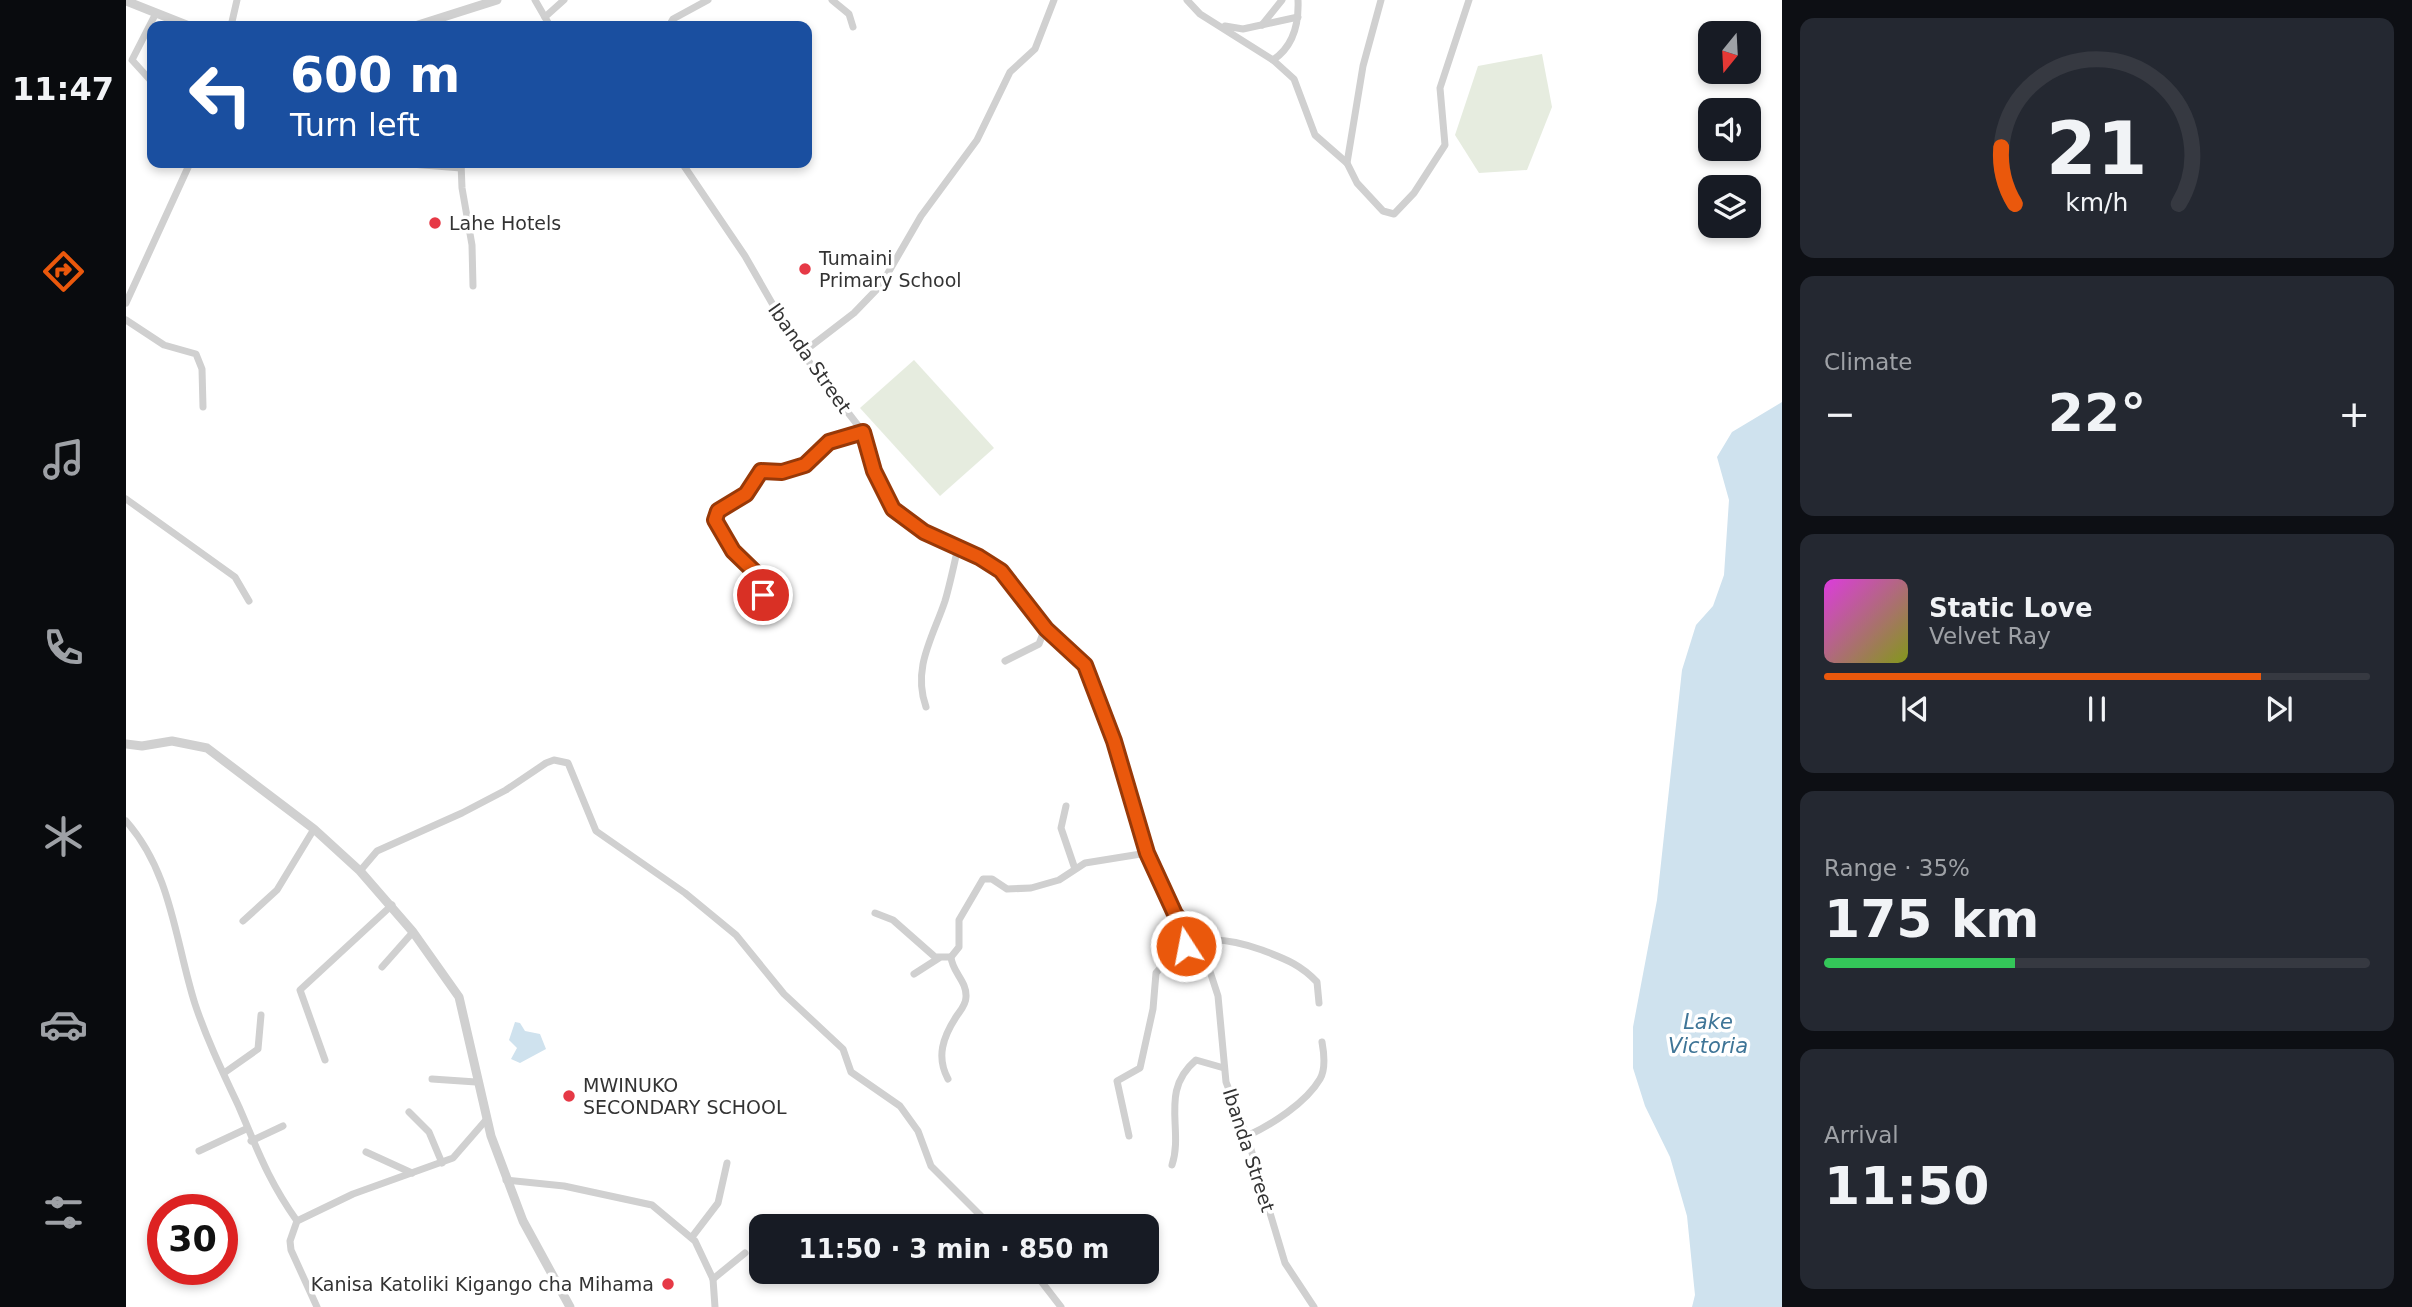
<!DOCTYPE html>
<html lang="en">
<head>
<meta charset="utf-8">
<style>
  :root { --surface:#171b24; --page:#242831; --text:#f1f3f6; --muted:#9ea1a6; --line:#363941; --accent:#ea580c }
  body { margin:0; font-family:"DejaVu Sans",sans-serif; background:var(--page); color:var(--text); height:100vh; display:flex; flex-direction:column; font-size:26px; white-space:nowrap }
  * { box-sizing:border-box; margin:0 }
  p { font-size:23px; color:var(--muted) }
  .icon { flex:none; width:38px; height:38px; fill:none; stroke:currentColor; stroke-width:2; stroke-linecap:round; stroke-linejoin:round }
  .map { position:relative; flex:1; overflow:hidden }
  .sheet { display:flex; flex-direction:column; gap:18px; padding:18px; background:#0d0f14; width:630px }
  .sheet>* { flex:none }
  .guide { position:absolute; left:21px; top:21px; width:665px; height:147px; border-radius:14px; box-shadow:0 4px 10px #0003; background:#1a4fa0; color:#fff; overflow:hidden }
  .needle { width:46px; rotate:198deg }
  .tools { position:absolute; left:1572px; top:21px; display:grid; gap:14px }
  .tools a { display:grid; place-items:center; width:63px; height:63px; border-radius:14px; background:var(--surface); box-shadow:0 4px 10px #0003; font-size:35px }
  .speed { position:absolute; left:21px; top:1194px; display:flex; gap:14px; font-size:35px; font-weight:700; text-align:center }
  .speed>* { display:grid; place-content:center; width:91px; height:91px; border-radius:50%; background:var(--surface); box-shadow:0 4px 10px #0003; line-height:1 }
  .speed .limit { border:10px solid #d22; background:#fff; color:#111 }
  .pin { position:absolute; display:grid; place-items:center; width:60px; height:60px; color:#fff; margin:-30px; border:4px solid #fff; border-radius:50%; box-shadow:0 2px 7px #0007 }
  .me { position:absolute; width:77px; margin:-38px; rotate:349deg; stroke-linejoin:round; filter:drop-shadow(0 0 5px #0008) }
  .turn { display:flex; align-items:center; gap:24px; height:147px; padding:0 28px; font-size:32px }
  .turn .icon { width:91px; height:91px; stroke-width:2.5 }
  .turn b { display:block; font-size:49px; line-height:60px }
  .big { font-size:52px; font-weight:700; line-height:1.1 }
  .sheet .tile { flex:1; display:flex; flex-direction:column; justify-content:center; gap:10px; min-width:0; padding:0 24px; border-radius:14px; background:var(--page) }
  .sheet .dial { align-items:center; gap:0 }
  .dial svg { height:182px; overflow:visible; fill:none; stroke:var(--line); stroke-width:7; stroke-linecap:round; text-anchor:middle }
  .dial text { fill:var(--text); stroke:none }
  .song { display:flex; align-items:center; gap:21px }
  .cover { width:84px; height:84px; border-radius:10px; background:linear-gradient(135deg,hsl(300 70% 55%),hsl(70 70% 35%)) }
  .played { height:7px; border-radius:4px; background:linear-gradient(90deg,var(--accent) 80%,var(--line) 80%) }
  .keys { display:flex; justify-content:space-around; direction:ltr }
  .heat { display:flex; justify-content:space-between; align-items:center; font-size:38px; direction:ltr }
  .charge { height:10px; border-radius:5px; background:linear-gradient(90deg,#34c759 35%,var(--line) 0) }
  .trip { position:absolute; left:623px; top:1214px; width:410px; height:70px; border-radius:14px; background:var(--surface); box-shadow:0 4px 10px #0003; font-weight:700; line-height:70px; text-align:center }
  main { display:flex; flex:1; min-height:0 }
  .tab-bar { display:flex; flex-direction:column; width:126px; justify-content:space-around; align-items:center; background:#090b0e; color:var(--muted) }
  .tab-bar .icon { width:49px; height:49px }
  .tab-bar .selected { color:var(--accent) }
  .tab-bar b { font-size:32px; color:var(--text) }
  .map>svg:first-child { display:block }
</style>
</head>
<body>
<main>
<nav class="tab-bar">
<b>11:47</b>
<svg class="icon selected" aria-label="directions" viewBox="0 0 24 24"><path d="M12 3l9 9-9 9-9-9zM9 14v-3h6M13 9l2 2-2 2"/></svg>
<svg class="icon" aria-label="music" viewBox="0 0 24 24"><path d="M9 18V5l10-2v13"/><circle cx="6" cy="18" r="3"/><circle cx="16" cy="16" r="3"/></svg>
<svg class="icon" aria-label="phone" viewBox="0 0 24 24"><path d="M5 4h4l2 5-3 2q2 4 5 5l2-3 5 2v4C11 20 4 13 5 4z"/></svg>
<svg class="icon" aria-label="climate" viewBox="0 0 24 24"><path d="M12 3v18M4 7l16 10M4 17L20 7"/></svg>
<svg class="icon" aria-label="car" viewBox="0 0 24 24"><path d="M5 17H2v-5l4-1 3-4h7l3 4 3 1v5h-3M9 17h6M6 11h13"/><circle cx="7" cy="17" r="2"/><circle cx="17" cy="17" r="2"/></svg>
<svg class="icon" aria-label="filters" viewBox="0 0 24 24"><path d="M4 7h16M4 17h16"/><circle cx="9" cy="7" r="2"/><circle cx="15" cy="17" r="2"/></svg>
</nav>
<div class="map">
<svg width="1656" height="1307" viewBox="0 0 1656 1307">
  <rect width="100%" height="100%" fill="#fff"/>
  <g fill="#e6ecdf">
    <path d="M1416,54L1426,107L1401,170L1353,173L1329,135L1352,66Z"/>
    <path d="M788,360L868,448L814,496L734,408Z"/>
  </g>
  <g fill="#cfe2ee">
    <path d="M1656,402V1307H1566L1569,1295L1561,1216L1544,1157L1519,1106L1507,1068V1027L1531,900L1556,670L1570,625L1587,606L1598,575L1603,500L1591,457L1606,432Z"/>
    <path d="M389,1022L394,1023L399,1031L414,1034L420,1049L394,1063L385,1059L391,1048L383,1040Z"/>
  </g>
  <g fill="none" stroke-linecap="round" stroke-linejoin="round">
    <g stroke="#d0d0d0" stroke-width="7">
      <path d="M409,0L424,26"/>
      <path d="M706,0L723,14L727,27"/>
      <path d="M1061,0L1074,14L1147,60L1168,79L1189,135L1221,163L1231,183L1257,211L1268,214L1288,193L1319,145L1314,88L1343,0"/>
      <path d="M419,17L438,0"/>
      <path d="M1136,25L1156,0"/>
      <path d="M105,26L111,0"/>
      <path d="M543,26L547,19L582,0"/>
      <path d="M1099,26L1117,29L1172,17"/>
      <path d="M1147,60C1168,46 1173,24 1172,0"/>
      <path d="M26,82L6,60L29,15"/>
      <path d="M272,163L335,168"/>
      <path d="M335,163L336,188L346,245L347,286"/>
      <path d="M556,163L619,256L670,345L737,432L748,471L767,508L798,532L853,557L875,571L920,629L959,665L982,724L1021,853L1049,914L1077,950L1092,996L1100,1082L1121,1136L1159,1263L1188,1307"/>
      <path d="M1221,163L1237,66L1255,0"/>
      <path d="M0,303L64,163"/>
      <path d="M0,320L38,345L70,354L76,369L77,407"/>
      <path d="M676,353L728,313L755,285L795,216L851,140L884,72L909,49L928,0"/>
      <path d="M0,499L109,577L123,601"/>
      <path d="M628,606L637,595L639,582L607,551L589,520L592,511L619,494L635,471L656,472L679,465L703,442L737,432"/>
      <path d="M879,661L913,644L919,628"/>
      <path d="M800,707C786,668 807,637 819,601C824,584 828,565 832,547"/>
      <path d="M940,806L935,828L949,869"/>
      <path d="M0,821C46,873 49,941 69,1004C81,1040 97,1073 113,1107C132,1151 142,1180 171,1221"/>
      <path d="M234,871L251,851L336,813L380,790L420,763L428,760L442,763L470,831L559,893L610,935L658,994L717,1049L725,1072L774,1106L792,1131L805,1166L866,1227"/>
      <path d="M749,913L767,920L809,957H825"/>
      <path d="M117,921L151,890L188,829"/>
      <path d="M256,967L287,932"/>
      <path d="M788,974L813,958"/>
      <path d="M199,1060L174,990L266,905"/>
      <path d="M98,1073L132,1049L135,1015"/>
      <path d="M306,1079L350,1082"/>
      <path d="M822,1079C810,1057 817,1037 830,1017C834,1011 840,1005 840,997C841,981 826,972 825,957L833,947V920L857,879H866L881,889L905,888L933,880L959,863L1021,853"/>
      <path d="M283,1112L303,1132L316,1163"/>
      <path d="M1003,1136L991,1081L1014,1068L1027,1009L1030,973C1062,934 1090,934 1136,950C1159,959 1174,964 1191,982L1193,1003"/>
      <path d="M1121,1136C1145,1125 1180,1103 1194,1079C1200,1069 1198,1053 1196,1042"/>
      <path d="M125,1141L157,1126"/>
      <path d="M73,1151L120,1129"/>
      <path d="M240,1152L286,1173"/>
      <path d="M1046,1165C1058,1129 1033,1091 1070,1060L1098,1068"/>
      <path d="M380,1180L438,1186L526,1205L569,1241L587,1279L589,1307"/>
      <path d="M566,1237L592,1203L601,1163"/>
      <path d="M908,1272L935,1307"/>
      <path d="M587,1279L619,1253"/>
      <path d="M191,1307L165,1250L164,1241L171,1221L227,1194L327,1158L360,1120"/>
    </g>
    <g stroke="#d0d0d0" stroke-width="9">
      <path d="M0,1L63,26"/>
      <path d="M289,26L371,0"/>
      <path d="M0,744L16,746L46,741L81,748L188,829L234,871L287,932L333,997L365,1136L397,1221L444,1307"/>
    </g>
  </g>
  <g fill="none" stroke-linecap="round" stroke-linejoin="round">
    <g stroke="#983908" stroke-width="18">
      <path id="route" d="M637,595L639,582L607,551L589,520L592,511L620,494L635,471L656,472L679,465L703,442L737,432L748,471L767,509L798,532L853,557L875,571L920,629L959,665L988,741L1021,853L1049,914L1071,941L1060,946"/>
    </g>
    <use href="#route" stroke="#ea580c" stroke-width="12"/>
  </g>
  <g fill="#e63946" stroke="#fff" stroke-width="2.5">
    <circle cx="309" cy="223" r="7"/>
    <circle cx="679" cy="269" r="7"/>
    <circle cx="443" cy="1096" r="7"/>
    <circle cx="542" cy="1284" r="7"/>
  </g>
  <g text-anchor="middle" stroke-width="7" stroke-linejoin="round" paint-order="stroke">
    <g font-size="19" fill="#333" stroke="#fff" text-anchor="start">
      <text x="323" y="230">Lahe Hotels</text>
      <text x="693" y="265">Tumaini<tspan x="693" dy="22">Primary School</tspan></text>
      <text x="457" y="1092">MWINUKO<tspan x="457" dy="22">SECONDARY SCHOOL</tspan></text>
      <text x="528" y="1291" text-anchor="end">Kanisa Katoliki Kigango cha Mihama</text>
    </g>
    <g font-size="19" fill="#333" stroke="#fff">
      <text transform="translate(684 358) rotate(55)" y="7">Ibanda Street</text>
      <text transform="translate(1123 1150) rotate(72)" y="7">Ibanda Street</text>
    </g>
    <g font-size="21" font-style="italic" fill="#3f7597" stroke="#fff">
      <text x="1582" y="1029">Lake<tspan x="1582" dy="24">Victoria</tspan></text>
    </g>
  </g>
</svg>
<div class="tools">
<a><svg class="needle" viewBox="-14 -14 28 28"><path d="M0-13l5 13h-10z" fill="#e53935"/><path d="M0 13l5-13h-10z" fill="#9ea1a6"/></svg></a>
<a><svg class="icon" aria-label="sound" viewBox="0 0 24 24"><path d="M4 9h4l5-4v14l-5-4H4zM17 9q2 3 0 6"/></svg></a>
<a><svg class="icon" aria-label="layers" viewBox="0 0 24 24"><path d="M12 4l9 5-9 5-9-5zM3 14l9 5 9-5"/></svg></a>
</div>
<div class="speed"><div class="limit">30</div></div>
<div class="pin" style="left:637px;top:595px;background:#d93025"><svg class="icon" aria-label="arrive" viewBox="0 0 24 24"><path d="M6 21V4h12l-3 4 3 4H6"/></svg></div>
<svg class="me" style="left:1060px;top:946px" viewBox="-20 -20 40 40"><circle r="17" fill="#ea580c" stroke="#fff" stroke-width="3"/><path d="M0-11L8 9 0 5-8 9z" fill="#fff"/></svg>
<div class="trip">11:50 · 3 min · 850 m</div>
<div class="guide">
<div class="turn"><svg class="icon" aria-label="left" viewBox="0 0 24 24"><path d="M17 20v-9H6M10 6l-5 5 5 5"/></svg><div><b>600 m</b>Turn left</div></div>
</div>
</div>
<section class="sheet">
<div class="tile dial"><svg viewBox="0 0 100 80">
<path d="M14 69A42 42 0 1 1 86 69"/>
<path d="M14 69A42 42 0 0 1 8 44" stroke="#ea580c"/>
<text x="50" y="56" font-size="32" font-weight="700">21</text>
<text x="50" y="72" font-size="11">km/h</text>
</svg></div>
<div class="tile"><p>Climate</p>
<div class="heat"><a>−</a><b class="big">22°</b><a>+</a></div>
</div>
<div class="tile">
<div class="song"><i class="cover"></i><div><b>Static Love</b><p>Velvet Ray</p></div></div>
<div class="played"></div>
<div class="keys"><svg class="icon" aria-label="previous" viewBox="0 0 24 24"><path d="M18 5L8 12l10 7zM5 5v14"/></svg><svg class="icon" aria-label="pause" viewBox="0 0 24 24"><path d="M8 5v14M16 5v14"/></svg><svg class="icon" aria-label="next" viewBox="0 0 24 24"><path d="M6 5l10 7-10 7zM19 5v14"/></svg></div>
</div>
<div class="tile"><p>Range · 35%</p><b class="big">175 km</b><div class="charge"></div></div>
<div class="tile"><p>Arrival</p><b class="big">11:50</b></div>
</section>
</main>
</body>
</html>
